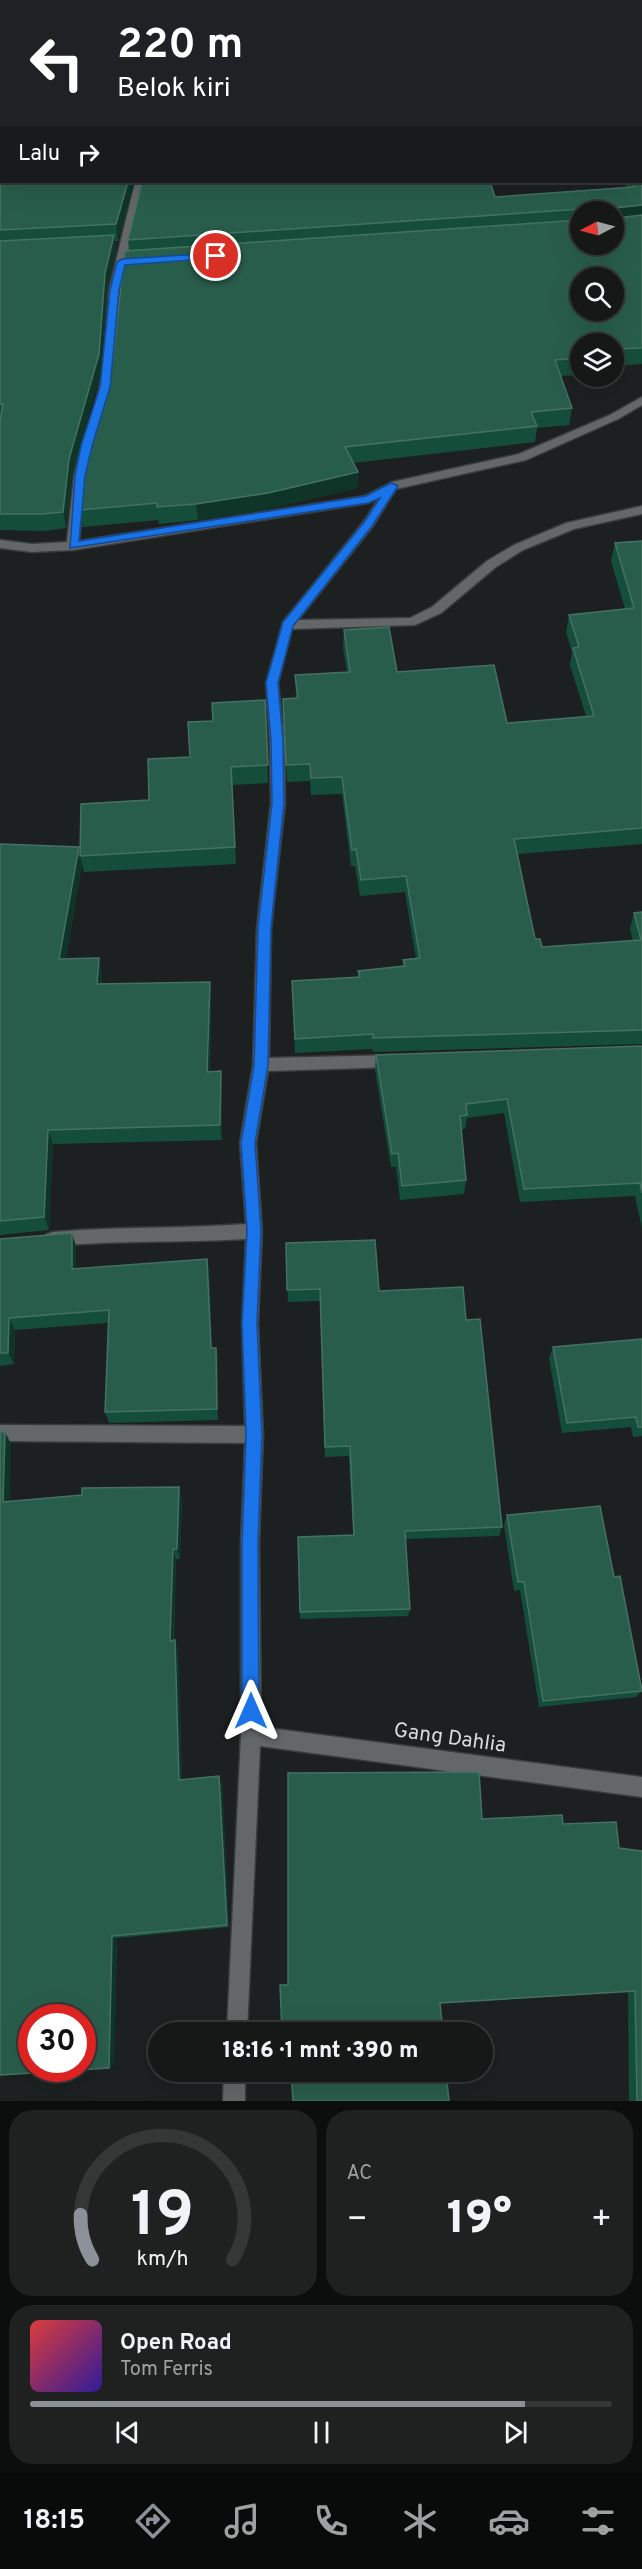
<!DOCTYPE html>
<html lang="id">
<head>
<meta charset="utf-8">
<style>
  :root { --surface:#161818; --page:#1f2121; --text:#f1f3f6; --muted:#9ea0a2; --line:#353737; --accent:#8c9099 }
  body { margin:0; font-family:Overpass,sans-serif; background:var(--page); color:var(--text); height:100vh; display:flex; flex-direction:column; font-size:22px; white-space:nowrap }
  * { box-sizing:border-box; margin:0 }
  p { font-size:20px; color:var(--muted) }
  .icon { flex:none; width:33px; height:33px; fill:none; stroke:currentColor; stroke-width:2; stroke-linecap:round; stroke-linejoin:round }
  .map { position:relative; height:2101px; overflow:hidden }
  .drawer { display:flex; flex-direction:column; gap:9px; padding:9px; background:#0c0d0d; flex:1 }
  .drawer>* { flex:none }
  .hud { position:absolute; left:0px; top:0px; width:642px; height:183px; box-shadow:0 6px 24px #0002,0 0 0 2px var(--line); background:#202124; color:#fff; overflow:hidden }
  .needle { width:39px; rotate:264deg }
  .tools { position:absolute; left:570px; top:201px; display:grid; gap:12px }
  .tools a { display:grid; place-items:center; width:54px; height:54px; border-radius:50%; background:var(--surface); box-shadow:0 6px 24px #0002,0 0 0 2px var(--line); font-size:30px }
  .speed { position:absolute; left:18px; top:2004px; display:flex; gap:12px; font-size:30px; font-weight:700; text-align:center }
  .speed>* { display:grid; place-content:center; width:78px; height:78px; border-radius:50%; background:var(--surface); box-shadow:0 6px 24px #0002,0 0 0 2px var(--line); line-height:1 }
  .speed .limit { border:9px solid #d22; background:#fff; color:#111 }
  .pin { position:absolute; display:grid; place-items:center; width:51px; height:51px; color:#fff; margin:-26px; border:3px solid #fff; border-radius:50%; box-shadow:0 2px 6px #0007 }
  .me { position:absolute; width:66px; margin:-33px; rotate:0deg; stroke-linejoin:round; filter:drop-shadow(0 0 4px #0008) }
  .turn { display:flex; align-items:center; gap:21px; height:126px; padding:0 18px; font-size:27px }
  .turn .icon { width:78px; height:78px; stroke-width:2.5 }
  .turn b { display:block; font-size:42px; line-height:51px }
  .then { display:flex; align-items:center; height:57px; padding:0 18px; background:#0003; gap:12px; font-size:22px }
  .big { font-size:45px; font-weight:800; line-height:1.1 }
  .drawer .card { flex:1; display:flex; flex-direction:column; justify-content:center; gap:9px; min-width:0; padding:0 21px; border-radius:24px; background:var(--page) }
  .drawer .dial { align-items:center; gap:0 }
  .dial svg { height:156px; overflow:visible; fill:none; stroke:var(--line); stroke-width:7; stroke-linecap:round; text-anchor:middle }
  .dial text { fill:var(--text); stroke:none }
  .song { display:flex; align-items:center; gap:18px }
  .cover { width:72px; height:72px; border-radius:9px; background:linear-gradient(135deg,hsl(0 70% 55%),hsl(250 70% 35%)) }
  .played { height:6px; border-radius:3px; background:linear-gradient(90deg,var(--accent) 85%,var(--line) 85%) }
  .keys { display:flex; justify-content:space-around; direction:ltr }
  .heat { display:flex; justify-content:space-between; align-items:center; font-size:33px; direction:ltr }
  .drawer .tiles { flex:1; display:grid; gap:9px; grid-template-columns:1fr 1fr }
  .card:last-child { grid-column:span 2 }
  .trip { position:absolute; left:148px; top:2022px; width:345px; height:60px; border-radius:30px; background:var(--surface); box-shadow:0 6px 24px #0002,0 0 0 2px var(--line); font-weight:800; line-height:60px; text-align:center }
  .dock { display:flex; height:96px; justify-content:space-around; align-items:center; background:#090a0a; color:var(--muted) }
  .dock .icon { width:42px; height:42px }
  .dock .selected { color:var(--accent) }
  .dock b { font-size:27px; color:var(--text) }
  .map>svg:first-child { display:block }
</style>
</head>
<body>
<div class="map">
<svg width="642" height="2101" viewBox="0 0 642 2101">
  <rect width="100%" height="100%" fill="#1d2020"/>
  <g fill="none" stroke-linecap="round" stroke-linejoin="round">
    <g stroke="#3a3c3c" stroke-width="3">
      <g id="minor">
        <path d="M135,182H145L119,290L113,371L108,402L93,446L86,476L79,541L365,496L392,482L519,454L610,415L642,397V405L618,419L526,460L396,489L373,526L298,620L410,618L432,607L487,561L514,545L566,523L642,506V514L574,529L523,550L496,567L441,613L415,625L292,629L278,683L284,741L285,803L271,928L269,1058L396,1055L401,1056L404,1061L401,1066L396,1067L268,1071L256,1143L262,1231L258,1323L263,1435L259,1543L261,1727L642,1777V1797L260,1746L247,2032H227L241,1735V1543L245,1443L0,1441V1425L245,1426L242,1323L246,1239C181,1243 117,1240 53,1246L47,1244L45,1239L47,1234L53,1232C117,1226 181,1229 246,1224L240,1143L253,1065L257,928L271,803L270,741L266,683L283,622L365,520L379,498L368,503L73,550L32,552L0,548V540L32,544L67,542L74,476L81,446L96,402L103,371L109,290Z"/>
        <path d="M224,2072H245V2101H223Z"/>
      </g>
    </g>
    <g stroke="#3a3c3c" stroke-width="3">
      <g id="tertiary">
        <path d="M580,0H589L590,2H581Z"/>
        <path d="M640,50L642,51V58L640,57Z"/>
      </g>
    </g>
    <use href="#minor" fill="#646767" fill-rule="evenodd"/>
    <use href="#tertiary" fill="#646767" fill-rule="evenodd"/>
  </g>
  <g fill="#144e3a" fill-rule="evenodd">
    <path d="M0,8H2V182H135L118,241H115L116,251L107,290L101,371L72,475L66,528L45,531L0,530Z"/>
    <path d="M642,76V364L614,366V368V344H580V375L561,376L572,408L569,425L537,428L535,442L353,463L358,472L357,488L268,509L198,520L159,524L158,520L83,527L80,510L113,358L129,250L128,240L495,197L626,187L624,182H640ZM580,212H614L580,244Z"/>
    <path d="M642,541V844L518,854L535,939L542,947L633,941L630,929L634,913L642,912V1044L373,1052L372,1049L295,1053L292,981L358,977V971L403,966V960L416,959L405,892L360,896L355,866H351L342,794L311,795L310,781L287,782L283,699L296,698L295,675L347,672L343,648L344,630L397,672L507,723L586,716L570,665L572,652L566,632L569,615L625,609L611,561L615,543Z"/>
    <path d="M265,700L268,783L232,785L236,864L84,872L82,864L66,959L99,958L102,974V984L210,982L211,998L210,1072L221,1071L222,1087V1140L53,1144L49,1230L0,1235V844L80,856L149,800L190,757L213,721Z"/>
    <path d="M642,1046V1229L635,1196L520,1202L504,1113L467,1118L465,1129L461,1130L466,1180L464,1194L400,1200L396,1167H391L375,1070L376,1055Z"/>
    <path d="M0,1239L76,1246V1269L207,1259L209,1272L212,1348H216L218,1359V1420L109,1423L105,1412L108,1323L15,1330L14,1364L0,1366Z"/>
    <path d="M286,1243L379,1291L466,1320L502,1527L499,1536L405,1539L410,1609L408,1616L300,1619L298,1537L353,1535L349,1456L325,1457L320,1301L288,1302Z"/>
    <path d="M642,1339V1436L633,1437L631,1427L562,1433L549,1358L553,1347Z"/>
    <path d="M11,1444L10,1501L179,1487L182,1498L180,1559H176L174,1640L178,1648L182,1780L222,1782L229,1927L117,1938L114,2066L0,2075Z"/>
    <path d="M507,1515L614,1577L642,1687V1691L636,1697L539,1707L520,1590L514,1591L504,1525Z"/>
    <path d="M482,1819L563,1824L619,1848L642,1851V2101H629L628,1992L440,2003L288,1985Z"/>
  </g>
  <g fill="#0f3528">
    <path d="M128,182H135L118,241L116,224Z"/>
    <path d="M642,205V221L614,224L615,208Z"/>
    <path d="M114,235L116,251L107,290L101,371L72,475L66,528L63,512L69,459L105,273Z"/>
    <path d="M358,472L357,488L268,509L198,520L196,504Z"/>
    <path d="M79,847L82,864L63,975L59,959Z"/>
    <path d="M99,958L102,974L101,1000L97,984Z"/>
    <path d="M210,982L211,998L209,1087L207,1072Z"/>
    <path d="M221,1071L222,1087V1140L220,1125Z"/>
    <path d="M48,1130L53,1144L49,1230L44,1217Z"/>
    <path d="M72,1233L76,1246V1282L72,1269Z"/>
    <path d="M207,1259L209,1272L213,1359L211,1348Z"/>
    <path d="M9,1318L15,1330L14,1364L8,1353Z"/>
    <path d="M216,1348L218,1359V1420L217,1409Z"/>
    <path d="M5,1432L11,1444L10,1513L3,1502Z"/>
    <path d="M179,1487L182,1498L180,1559L177,1549Z"/>
    <path d="M173,1549L176,1559L173,1649L170,1641Z"/>
    <path d="M175,1640L178,1648L182,1786L179,1780Z"/>
    <path d="M219,1776L222,1782L229,1927L227,1925Z"/>
    <path d="M112,1936L117,1938L114,2066L109,2068Z"/>
  </g>
  <g fill="#295d4b" stroke="#457162" stroke-width="1.5" fill-rule="evenodd">
    <path d="M45,0H575L576,2H45Z"/>
    <path d="M0,8H2V182H128L116,224L0,230L1,123H0V36H1V27H0Z"/>
    <path d="M640,76H642V120H641L642,205L615,208L614,215L617,218L642,215V348L614,349V344H580V358L555,360L572,408L531,412L537,426L345,447L358,472L268,493L196,504L157,507V503L80,510L89,445L113,358L125,251L580,220V244H614V212H583L582,209L128,240L142,182H490L495,197L634,187L632,182H640ZM580,278H614V310H580Z"/>
    <path d="M114,235L105,273L99,354L69,459L63,512L42,514H0V422L3,404H0V241Z"/>
    <path d="M642,541V828L514,839L535,939H540L542,947L641,940L634,913L642,912V1030L373,1038V1034L295,1039L292,981L360,977L358,971L405,966L403,960L420,958L406,876L361,880L356,849L352,850L342,777L311,778L310,764L286,765L283,699L298,698L295,675L350,672L344,630L389,627L397,672L494,665L507,723L594,716L573,648L579,647L569,615L634,608L615,543Z"/>
    <path d="M265,700L268,765L231,767L235,847L80,856L81,804L149,800L148,759L190,757L188,722L213,721L212,703Z"/>
    <path d="M0,844L79,847L59,959L99,958L97,984L210,982L207,1072L221,1071L220,1125L48,1130L44,1217L0,1221Z"/>
    <path d="M642,1046V1193L640,1183L524,1189L507,1099L466,1104L467,1115L460,1116L466,1180L402,1186L398,1153L392,1154L376,1055Z"/>
    <path d="M72,1233V1269L207,1259L211,1348H216L217,1409L105,1412L109,1310L9,1318L8,1353H0V1239Z"/>
    <path d="M375,1240L379,1291L463,1287L466,1320L480,1319L502,1527L405,1531L410,1609L300,1612L298,1537L354,1535L350,1446L325,1447L320,1289L287,1290L286,1243Z"/>
    <path d="M642,1339V1427H638L636,1417L567,1423L553,1347Z"/>
    <path d="M0,1432H5L3,1502L82,1495V1488L179,1487L177,1549H173L170,1641L175,1640L179,1780L219,1776L227,1925L112,1936L109,2068L0,2075ZM32,2018H82V2068H32Z"/>
    <path d="M600,1506L614,1577L620,1576L642,1691L543,1701L524,1582H518L507,1515Z"/>
    <path d="M479,1772L482,1819L562,1815L563,1824L616,1822L619,1848L642,1851V2101H637L635,1991L440,2003L443,2032H282L280,1985H288V1773Z"/>
    <path d="M291,2072H446L449,2101H293Z"/>
  </g>
  <path fill="#1a73e8" stroke="#114b97" stroke-width="1.5" d="M216,253L219,254V258L125,265L119,290L110,387L92,446L85,476L79,541L366,496L389,484L392,483L398,486L372,526L293,626L278,683L283,741L284,803L271,927L268,1065L255,1143L261,1231L257,1323L262,1435L258,1543L259,1711L257,1717L251,1720L245,1717L242,1711V1543L246,1435L242,1323L247,1231L241,1143L254,1065L258,927L272,803L271,741L266,683L283,622L365,521L380,498L368,503L70,548L75,476L81,446L100,387L110,290L117,262L122,259Z"/>
  <g text-anchor="middle" stroke-width="5" stroke-linejoin="round" paint-order="stroke">
    <g font-size="21" fill="#d9dbdb" stroke="#1d2020">
      <text transform="translate(450 1737) rotate(8)" y="7">Gang Dahlia</text>
    </g>
  </g>
</svg>
<div class="tools">
<a><svg class="needle" viewBox="-14 -14 28 28"><path d="M0-13l5 13h-10z" fill="#e53935"/><path d="M0 13l5-13h-10z" fill="#9ea0a2"/></svg></a>
<a><svg class="icon" aria-label="search" viewBox="0 0 24 24"><circle cx="10" cy="10" r="6"/><path d="M15 15l6 6"/></svg></a>
<a><svg class="icon" aria-label="layers" viewBox="0 0 24 24"><path d="M12 4l9 5-9 5-9-5zM3 14l9 5 9-5"/></svg></a>
</div>
<div class="speed"><div class="limit">30</div></div>
<div class="pin" style="left:216px;top:256px;background:#d93025"><svg class="icon" aria-label="arrive" viewBox="0 0 24 24"><path d="M6 21V4h12l-3 4 3 4H6"/></svg></div>
<svg class="me" style="left:251px;top:1711px" viewBox="-20 -20 40 40"><path d="M0-17L14 15 0 8-14 15z" fill="#1a73e8" stroke="#fff" stroke-width="4"/></svg>
<div class="trip">18:16 · 1 mnt · 390 m</div>
<div class="hud">
<div class="turn"><svg class="icon" aria-label="left" viewBox="0 0 24 24"><path d="M17 20v-9H6M10 6l-5 5 5 5"/></svg><div><b>220 m</b>Belok kiri</div></div>
<div class="then">Lalu<svg class="icon" aria-label="right" viewBox="0 0 24 24"><path d="M7 20v-9h11M14 6l5 5-5 5"/></svg></div>
</div>
</div>
<section class="drawer">
<div class="tiles">
<div class="card dial"><svg viewBox="0 0 100 80">
<path d="M14 69A42 42 0 1 1 86 69"/>
<path d="M14 69A42 42 0 0 1 8 46" stroke="#8c9099"/>
<text x="50" y="56" font-size="32" font-weight="700">19</text>
<text x="50" y="72" font-size="11">km/h</text>
</svg></div>
<div class="card"><p>AC</p>
<div class="heat"><a>−</a><b class="big">19°</b><a>+</a></div>
</div>
<div class="card">
<div class="song"><i class="cover"></i><div><b>Open Road</b><p>Tom Ferris</p></div></div>
<div class="played"></div>
<div class="keys"><svg class="icon" aria-label="previous" viewBox="0 0 24 24"><path d="M18 5L8 12l10 7zM5 5v14"/></svg><svg class="icon" aria-label="pause" viewBox="0 0 24 24"><path d="M8 5v14M16 5v14"/></svg><svg class="icon" aria-label="next" viewBox="0 0 24 24"><path d="M6 5l10 7-10 7zM19 5v14"/></svg></div>
</div>
</div>
</section>
<nav class="dock">
<b>18:15</b>
<svg class="icon selected" aria-label="directions" viewBox="0 0 24 24"><path d="M12 3l9 9-9 9-9-9zM9 14v-3h6M13 9l2 2-2 2"/></svg>
<svg class="icon" aria-label="music" viewBox="0 0 24 24"><path d="M9 18V5l10-2v13"/><circle cx="6" cy="18" r="3"/><circle cx="16" cy="16" r="3"/></svg>
<svg class="icon" aria-label="phone" viewBox="0 0 24 24"><path d="M5 4h4l2 5-3 2q2 4 5 5l2-3 5 2v4C11 20 4 13 5 4z"/></svg>
<svg class="icon" aria-label="climate" viewBox="0 0 24 24"><path d="M12 3v18M4 7l16 10M4 17L20 7"/></svg>
<svg class="icon" aria-label="car" viewBox="0 0 24 24"><path d="M5 17H2v-5l4-1 3-4h7l3 4 3 1v5h-3M9 17h6M6 11h13"/><circle cx="7" cy="17" r="2"/><circle cx="17" cy="17" r="2"/></svg>
<svg class="icon" aria-label="filters" viewBox="0 0 24 24"><path d="M4 7h16M4 17h16"/><circle cx="9" cy="7" r="2"/><circle cx="15" cy="17" r="2"/></svg>
</nav>
</body>
</html>
